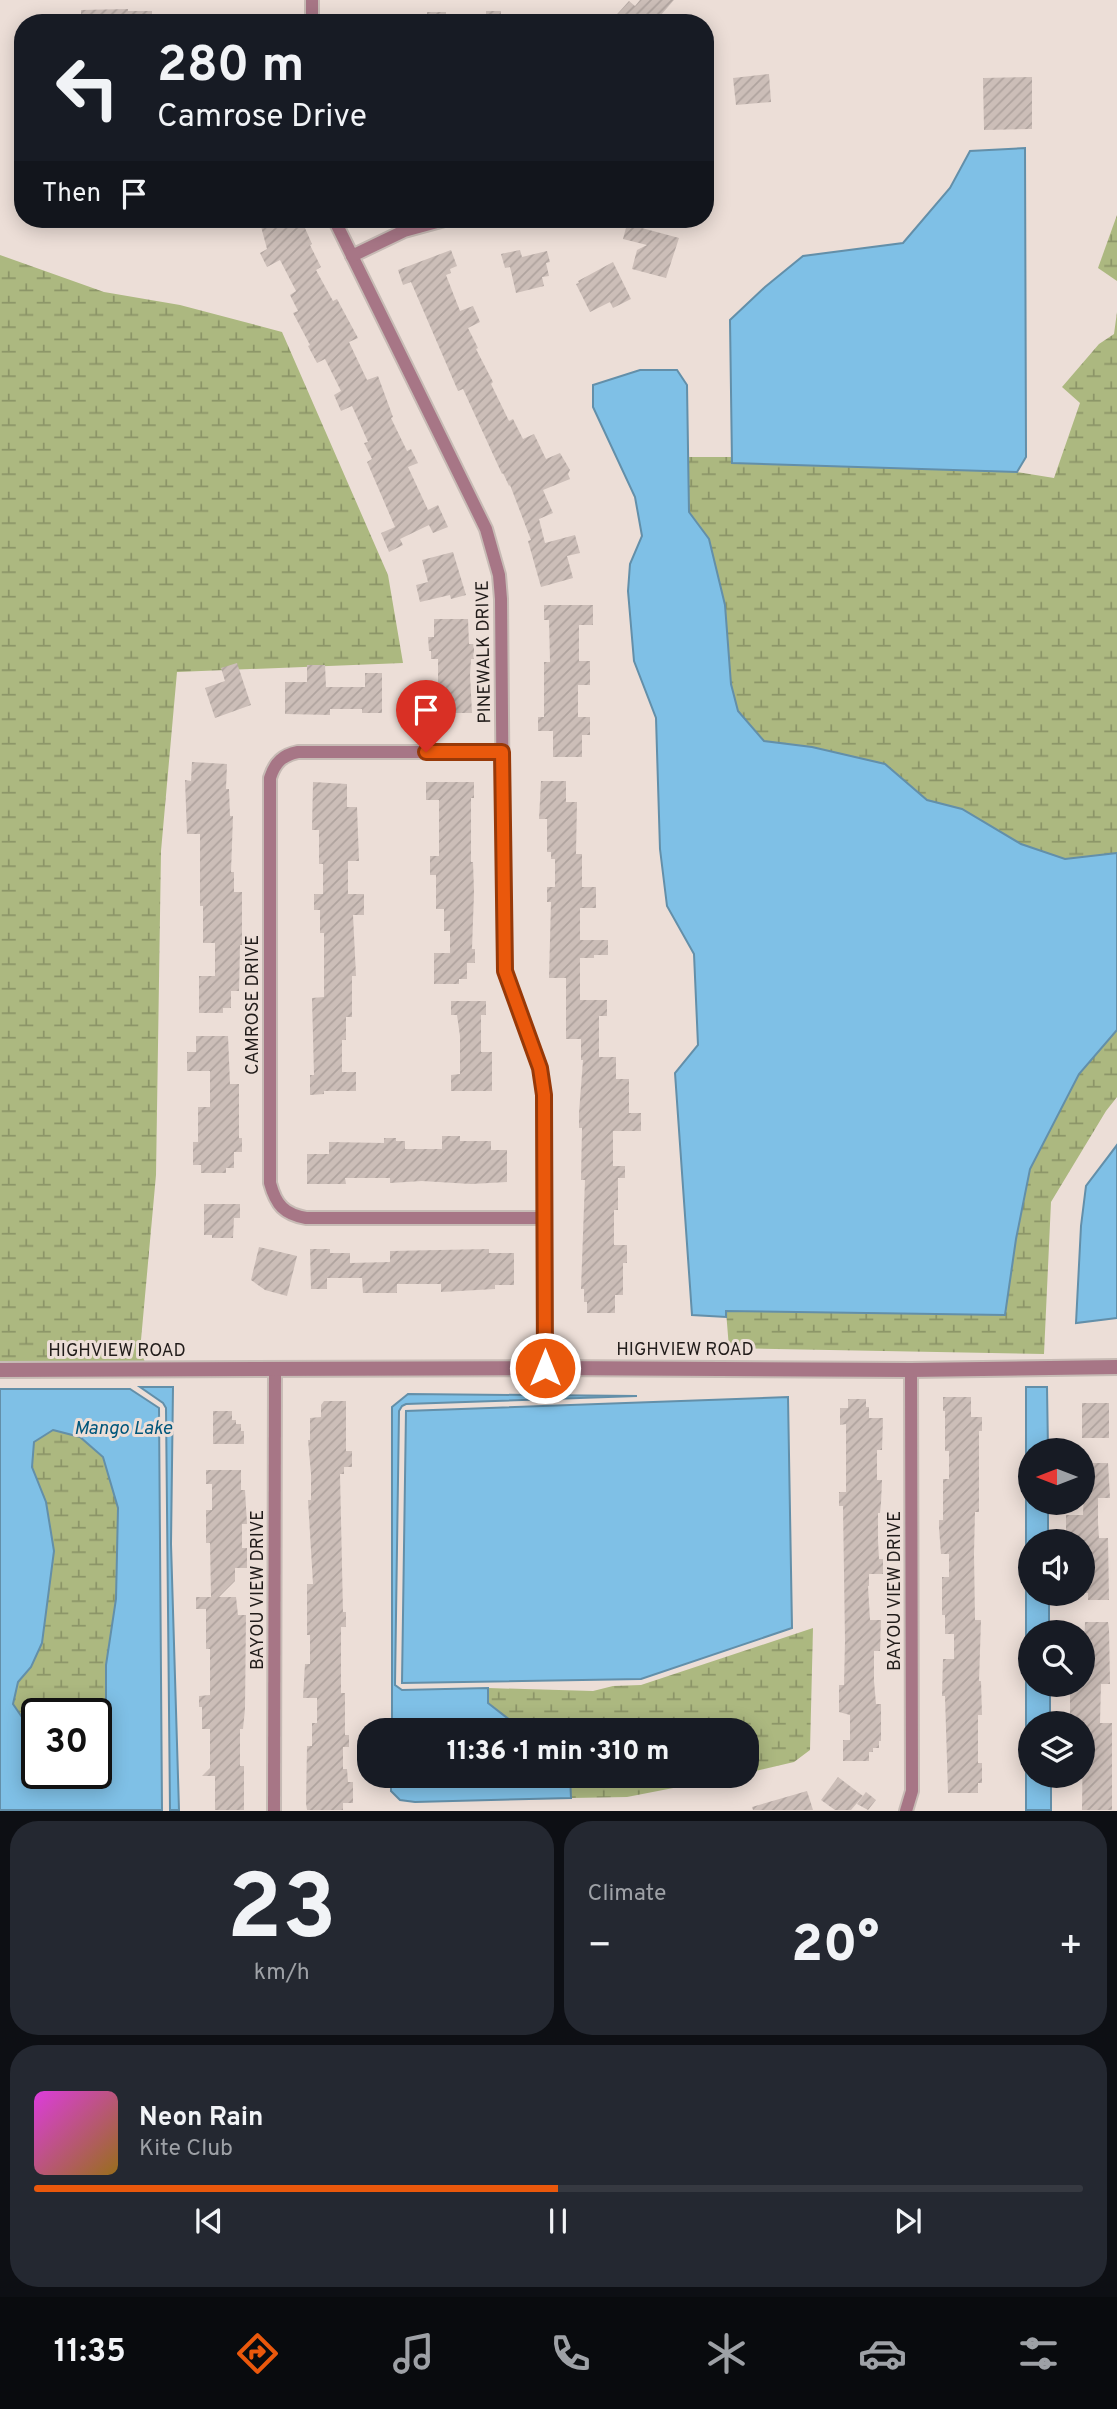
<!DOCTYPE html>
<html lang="en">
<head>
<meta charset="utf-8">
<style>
  :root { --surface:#171b24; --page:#242831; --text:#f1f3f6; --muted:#9ea1a6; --line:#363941; --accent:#ea580c }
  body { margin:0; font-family:Overpass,sans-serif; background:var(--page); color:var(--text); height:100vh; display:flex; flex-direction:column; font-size:26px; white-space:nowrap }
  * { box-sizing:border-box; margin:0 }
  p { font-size:23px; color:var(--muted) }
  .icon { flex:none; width:38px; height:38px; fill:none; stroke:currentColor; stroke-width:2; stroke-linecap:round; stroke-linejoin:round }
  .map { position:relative; height:1811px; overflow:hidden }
  .drawer { display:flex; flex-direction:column; gap:10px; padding:10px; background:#0d0f14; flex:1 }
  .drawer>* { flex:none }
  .guide { position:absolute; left:14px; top:14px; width:700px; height:214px; border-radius:28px; box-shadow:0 4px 18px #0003; background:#171b24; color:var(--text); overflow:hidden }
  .needle { width:46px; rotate:270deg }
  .tools { position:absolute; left:1018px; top:1438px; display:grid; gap:14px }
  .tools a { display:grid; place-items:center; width:77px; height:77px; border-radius:50%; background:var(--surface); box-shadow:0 4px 18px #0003; font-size:35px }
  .speed { position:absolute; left:21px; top:1698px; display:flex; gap:14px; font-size:35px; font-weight:700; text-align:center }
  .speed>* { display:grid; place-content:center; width:91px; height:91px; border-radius:50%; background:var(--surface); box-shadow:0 4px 18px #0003; line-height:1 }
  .speed .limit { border:4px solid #111; border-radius:10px; background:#fff; color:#111 }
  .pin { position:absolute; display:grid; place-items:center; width:60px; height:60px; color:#fff; margin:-72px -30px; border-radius:50% 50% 50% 0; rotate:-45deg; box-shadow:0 0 7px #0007 }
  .pin .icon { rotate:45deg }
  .me { position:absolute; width:77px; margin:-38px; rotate:0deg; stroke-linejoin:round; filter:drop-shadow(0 0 5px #0008) }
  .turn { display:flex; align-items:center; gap:24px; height:147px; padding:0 28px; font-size:32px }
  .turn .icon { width:91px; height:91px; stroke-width:2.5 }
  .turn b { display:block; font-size:49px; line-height:60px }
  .then { display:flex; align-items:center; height:66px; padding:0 28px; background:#0003; gap:14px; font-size:26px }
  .big { font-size:52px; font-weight:800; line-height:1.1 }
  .drawer .card { flex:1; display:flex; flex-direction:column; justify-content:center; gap:10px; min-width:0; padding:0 24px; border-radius:28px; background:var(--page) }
  .drawer .dial { align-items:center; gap:0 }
  .dial b { font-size:91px; line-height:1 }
  .song { display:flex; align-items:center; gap:21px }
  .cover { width:84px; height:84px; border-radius:10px; background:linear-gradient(135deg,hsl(300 70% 55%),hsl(40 70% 35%)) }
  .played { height:7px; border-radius:4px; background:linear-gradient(90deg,var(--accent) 50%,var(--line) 50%) }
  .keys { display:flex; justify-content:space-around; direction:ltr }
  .heat { display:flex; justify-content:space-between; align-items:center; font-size:38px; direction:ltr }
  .drawer .tiles { flex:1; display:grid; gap:10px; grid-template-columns:1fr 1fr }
  .card:last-child { grid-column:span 2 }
  .trip { position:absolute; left:357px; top:1718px; width:402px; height:70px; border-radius:28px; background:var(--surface); box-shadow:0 4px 18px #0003; font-weight:800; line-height:70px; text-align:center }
  .tab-bar { display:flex; height:112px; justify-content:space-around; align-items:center; background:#090b0e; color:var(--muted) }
  .tab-bar .icon { width:49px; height:49px }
  .tab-bar .selected { color:var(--accent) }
  .tab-bar b { font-size:32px; color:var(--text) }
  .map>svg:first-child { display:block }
</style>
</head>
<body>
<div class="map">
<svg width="1117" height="1811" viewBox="0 0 1117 1811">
  <defs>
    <pattern id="wetland-marsh" width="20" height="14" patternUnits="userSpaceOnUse" patternTransform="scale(1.75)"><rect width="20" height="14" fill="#acb880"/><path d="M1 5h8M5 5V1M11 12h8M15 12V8" fill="none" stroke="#8c9568"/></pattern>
    <pattern id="building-hatch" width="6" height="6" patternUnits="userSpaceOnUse" patternTransform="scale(1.75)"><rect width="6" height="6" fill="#ccbeb8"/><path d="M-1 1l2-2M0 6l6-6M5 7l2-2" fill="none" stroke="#afa39e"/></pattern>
  </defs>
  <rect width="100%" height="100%" fill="#ecded7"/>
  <g fill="url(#wetland-marsh)">
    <path d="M1117,215V281L1098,268Z"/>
    <path d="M0,255L104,292L180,305L282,332L388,575L403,663L177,672L161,851L156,1175L140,1351L145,1362H0Z"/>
    <path d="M1117,312V853L1065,859L1021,844L962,809L927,800L885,764L812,747L764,741L738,711L731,684L725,605L709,539L689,512L688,457H732L733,463L1017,472L1054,478L1080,403L1062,387L1099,344L1114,334Z"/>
    <path d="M1117,1030V1097L1106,1111L1051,1202L1044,1354L729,1348L726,1311L1005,1314L1016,1239L1030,1169L1079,1074Z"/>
    <path d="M52,1430L80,1437L103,1457L118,1508L116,1599L106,1665V1719L96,1733V1713H37V1739L13,1704L18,1682L31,1667L46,1502L32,1467L34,1442Z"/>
    <path d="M813,1628L810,1750L794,1762L747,1773V1731H524L488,1703V1688L593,1691L613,1686L641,1685Z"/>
    <path d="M570,1776H735L627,1797L571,1798Z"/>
  </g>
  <g fill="#7fc0e6" stroke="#638fa9" stroke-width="2" fill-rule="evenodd">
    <path d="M1025,148L1026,457L1017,472L732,463L730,320L765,287L803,256L903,243L950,188L970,151Z"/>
    <path d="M640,370H677L687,385L689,512L709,539L725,605L731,684L738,711L764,741L812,747L885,764L927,800L962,809L1021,844L1065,859L1117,853V1030L1079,1074L1030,1169L1016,1239L1005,1315L726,1311V1317L692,1315L675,1073L698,1045L694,954L667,906L660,849L656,718L634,661L628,591L630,564L642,536L635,497L593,407V385Z"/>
    <path d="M1117,1145V1318L1076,1323L1081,1226L1086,1186Z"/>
    <path d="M140,1387H173L171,1544L179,1810H170L166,1408L163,1403Z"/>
    <path d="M1026,1387H1047L1048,1451H1031V1503H1048V1542H1031V1594H1049V1633H1031V1685H1050V1724H1031V1776H1051V1810H1026Z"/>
    <path d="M0,1389H130L159,1408L162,1810H0ZM53,1430L80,1437L103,1457L118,1508L116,1599L106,1665V1719L96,1733V1773H37V1739L13,1704L18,1682L31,1667L42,1643L54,1551L46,1502L32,1467L34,1442Z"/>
    <path d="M408,1394L637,1396L406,1404L402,1406L399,1411L395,1685L402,1690L488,1688V1703L524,1731H392V1407Z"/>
    <path d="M788,1397L792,1628L641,1679L402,1683L406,1411Z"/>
    <path d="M391,1776H570L571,1798L415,1802L400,1800L391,1791Z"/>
  </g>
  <g fill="url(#building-hatch)">
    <path d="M640,0H674L654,23H609L629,1L635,6Z"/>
    <path d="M128,9V11H152V23H81V10Z"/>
    <rect x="486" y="11" width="15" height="12"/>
    <rect x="427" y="12" width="19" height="11"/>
    <path d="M769,74L771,102L736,105L733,78Z"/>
    <path d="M1032,77V129L984,130L983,78Z"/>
    <path d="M259,219H301L312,244L310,245L321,267L316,270L333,301L337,299L358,338L349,342L367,380L378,376L393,417L391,418L407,451L411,449L418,463L408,467L428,510L438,505L448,527L433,533L429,525L400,539L403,545L389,552L381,533L395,527L367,462L372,459L364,443L368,442L352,406L341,411L334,395L341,391L325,359L317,363L308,346L310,345L293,313L298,311L290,295L296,291L280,260L267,267L260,253L267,249Z"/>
    <path d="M627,224L679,238L666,278L632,269L637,250L647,245L623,239Z"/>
    <path d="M451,250L457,266L450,269L451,273L446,275L460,311L473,306L480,322L468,328L478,348L476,349L493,382L491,384L509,421L513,419L523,439L534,434L546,459L560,453L570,470L568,474L570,479L543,490L553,513L539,519L545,543L575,535L580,553L567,556L573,578L541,587L528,541L531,540L510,485L509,486L503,473L502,474L463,389L458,391L411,282L403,285L398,270Z"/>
    <path d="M520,250L522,257L547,251L550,262L546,263L549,276L542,277L544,286L516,293L510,267L505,268L501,254Z"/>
    <path d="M613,262L631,299L613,308L610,302L590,312L576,284L579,283L578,281Z"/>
    <path d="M453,552L466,595L451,599L450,595L420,602L416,585L428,582L422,560Z"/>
    <path d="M544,605H593V625H579V661H590V685H578V717H590V735H582V757H553V731H538V717H544V662H550L549,620H544Z"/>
    <path d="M434,619H468L469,644H474V659H471L470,675L472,713H422V694H438V659H431V651H429L428,637H434Z"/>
    <path d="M237,663L251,705L215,718L205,688L225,681L221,668Z"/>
    <path d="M307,665H325L326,687H365V673H382V713H362V709H330V715L285,714V682H307Z"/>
    <path d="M192,762L227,764L226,789H229L230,816H233L231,872H234V892H242V945H240L239,991H231V1008H223V1013H199V976H215V943H203V906H200V834H187L185,780L191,781Z"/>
    <path d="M541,781H566V802H577L576,854H582V887H596V908H580V940H608V955H594V958H580V1000H607V1016H599V1057H616V1079H629V1113H641V1131H613V1166H625V1178H618V1210H614V1245H627V1263H623V1295H615V1313H587V1302H584V1289H581L585,1180H581L582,1128H579V1113L583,1060H581V1039H566V978H549L551,902H547V887H555V859H551V852H547V819H539Z"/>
    <path d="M313,782L347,784V807H357L359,861H348V894H364V915H353L356,976H352V1017H346V1040H342V1072H356V1091H324V1094L310,1095V1075H314L312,998L324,997V933H320V910H314V894H323V864H319V830H312Z"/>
    <path d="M426,782H474V798H471V862H473L474,892L472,949H475V963H467V979H459V984H434V953H450V931H444V909H436V875H430V856H439V800H426Z"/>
    <path d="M451,1001H486V1015H481V1052H492V1091H451V1075L460,1074V1036L457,1015H451Z"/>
    <path d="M196,1036H228L230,1084H239V1138H242V1152H234V1168H226V1173H201V1165H193V1142H198V1107H210V1071H187V1052H196Z"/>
    <path d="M442,1136H460V1141H491V1150H507V1182L471,1184L422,1181L390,1183V1178H345L346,1184H307V1154H329V1142L384,1143V1138H396V1141H405V1149H442Z"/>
    <path d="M204,1204H240V1218H234L233,1238H212V1235H204Z"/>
    <path d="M259,1247L297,1256L287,1296L265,1290L251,1280Z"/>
    <path d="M310,1249H330V1253H350V1263L390,1262V1251L489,1249V1253H514V1285H495V1289L441,1292V1284H397V1293H363L362,1278H327V1289H311Z"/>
    <path d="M943,1397H971V1417H982V1431H979V1512H975L974,1554L975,1620H981L979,1681H981L982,1715H978V1763H982V1783H978V1793H948L945,1696H942L943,1659H954V1634H945V1615H942V1577H949V1554H941L939,1528V1520H943V1479H949V1451H945V1411H943Z"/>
    <path d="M848,1399H866V1407H869V1418H883L882,1450H877V1480H882L881,1503L880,1513H878V1541L879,1559H883V1574H869V1586H868L870,1620H881L880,1651H874V1681L876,1704H881V1741H879V1748H873V1752H869V1761H843V1740H850V1715L839,1712V1685H844L845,1641L843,1506H839V1492H846V1424L840,1425V1408H848Z"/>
    <path d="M324,1401H346V1451H352V1467H344V1474H340L343,1612H346V1627H341V1693H345V1735H349V1747H343V1769H347L348,1782H353V1803H343V1810H307L306,1803L307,1746H312V1723H317V1698H303L305,1664H310V1635H307V1584H313L308,1500H311V1474L308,1440H310V1418L321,1417V1405Z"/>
    <rect x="1082" y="1403" width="27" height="35"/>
    <path d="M213,1411H232V1420H236V1424H241V1431H244V1444H213Z"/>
    <path d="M1085,1463H1108L1110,1498H1098V1523L1099,1538H1108L1109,1600H1088V1593H1083V1573H1088V1551H1083V1542H1072V1536H1066V1515H1083Z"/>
    <path d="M206,1470H241V1490H245L247,1524H242V1548H247V1568H235V1581L219,1597H236L238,1615H246L245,1709L243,1729H240V1766H244V1810H215V1776H202L210,1768V1729H202V1707H199V1696L210,1695V1649H206V1609H196V1597H211L210,1543H206V1510H212V1484H206Z"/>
    <path d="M1085,1622H1108L1109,1629L1110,1684H1101L1100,1723H1112V1810H1082L1083,1724H1070V1686L1083,1685Z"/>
    <path d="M838,1777L863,1796L851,1810H835L821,1800Z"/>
    <path d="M807,1791L813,1810H753L752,1807Z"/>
    <path d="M866,1792L876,1800L868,1810L857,1804Z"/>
  </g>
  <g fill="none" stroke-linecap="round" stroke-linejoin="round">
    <g stroke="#c7bbb5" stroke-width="16">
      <g id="minor">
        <path d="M312,0V23"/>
        <path d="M334,219L486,529L499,575L501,599L504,947L505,971L540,1068L544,1095L545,1368"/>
        <path d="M352,256L404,231L448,219"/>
        <path d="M502,752H298C283,755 275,762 270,778V1183C276,1205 284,1214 306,1218H545"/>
        <path d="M274,1811L275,1369"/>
        <path d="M906,1811L912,1791L911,1370"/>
      </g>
    </g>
    <g stroke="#c7bbb5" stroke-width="18">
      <path id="tertiary" d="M0,1370L545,1368L911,1370L1117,1367"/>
    </g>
    <use href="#minor" stroke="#a77686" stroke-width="12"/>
    <use href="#tertiary" stroke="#a77686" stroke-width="14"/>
  </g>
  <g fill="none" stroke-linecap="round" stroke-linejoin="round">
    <g stroke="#983908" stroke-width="18">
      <path id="route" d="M426,752H502L505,971L540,1068L544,1095L545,1368"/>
    </g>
    <use href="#route" stroke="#ea580c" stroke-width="12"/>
  </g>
  <g text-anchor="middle" stroke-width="6" stroke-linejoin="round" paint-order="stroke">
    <g font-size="18" fill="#211c1a" stroke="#ecded7">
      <text transform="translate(483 652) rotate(-91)" y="6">PINEWALK DRIVE</text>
      <text transform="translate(252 1005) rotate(-90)" y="6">CAMROSE DRIVE</text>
      <text x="685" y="1355">HIGHVIEW ROAD</text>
      <text x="117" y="1356">HIGHVIEW ROAD</text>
      <text transform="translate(257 1590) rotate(-90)" y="6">BAYOU VIEW DRIVE</text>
      <text transform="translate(894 1591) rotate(-90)" y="6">BAYOU VIEW DRIVE</text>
    </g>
    <g font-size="19" font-style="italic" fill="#00567b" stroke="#ecded7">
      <text x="123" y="1434">Mango Lake</text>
    </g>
  </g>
</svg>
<div class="tools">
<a><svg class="needle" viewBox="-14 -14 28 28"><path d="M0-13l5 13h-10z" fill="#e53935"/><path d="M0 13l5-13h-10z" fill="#9ea1a6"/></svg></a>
<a><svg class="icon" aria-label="sound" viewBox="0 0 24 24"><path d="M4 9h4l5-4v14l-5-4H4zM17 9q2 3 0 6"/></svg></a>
<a><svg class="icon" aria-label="search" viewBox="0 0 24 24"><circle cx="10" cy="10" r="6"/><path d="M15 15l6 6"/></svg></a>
<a><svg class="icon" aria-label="layers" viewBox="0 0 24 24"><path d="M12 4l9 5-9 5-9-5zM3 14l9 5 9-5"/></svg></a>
</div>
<div class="speed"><div class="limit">30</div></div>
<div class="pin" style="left:426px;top:752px;background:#d93025"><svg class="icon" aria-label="arrive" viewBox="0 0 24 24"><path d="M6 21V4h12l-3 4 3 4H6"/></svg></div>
<svg class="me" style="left:545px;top:1368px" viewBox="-20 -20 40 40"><circle r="17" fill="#ea580c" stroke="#fff" stroke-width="3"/><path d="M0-11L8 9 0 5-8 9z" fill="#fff"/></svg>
<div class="trip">11:36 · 1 min · 310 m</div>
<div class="guide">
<div class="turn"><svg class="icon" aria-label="left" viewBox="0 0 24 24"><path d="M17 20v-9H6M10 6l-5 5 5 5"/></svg><div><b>280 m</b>Camrose Drive</div></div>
<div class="then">Then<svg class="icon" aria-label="arrive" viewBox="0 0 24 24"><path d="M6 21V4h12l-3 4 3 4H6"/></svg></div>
</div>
</div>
<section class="drawer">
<div class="tiles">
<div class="card dial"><b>23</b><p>km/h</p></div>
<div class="card"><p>Climate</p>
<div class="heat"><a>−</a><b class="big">20°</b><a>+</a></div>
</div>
<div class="card">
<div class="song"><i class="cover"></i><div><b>Neon Rain</b><p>Kite Club</p></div></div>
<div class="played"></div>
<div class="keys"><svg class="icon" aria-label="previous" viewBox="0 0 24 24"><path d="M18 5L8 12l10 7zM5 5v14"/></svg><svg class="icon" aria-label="pause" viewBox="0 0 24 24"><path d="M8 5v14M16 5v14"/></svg><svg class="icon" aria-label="next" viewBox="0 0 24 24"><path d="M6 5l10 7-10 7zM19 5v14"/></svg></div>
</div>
</div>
</section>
<nav class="tab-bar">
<b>11:35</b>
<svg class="icon selected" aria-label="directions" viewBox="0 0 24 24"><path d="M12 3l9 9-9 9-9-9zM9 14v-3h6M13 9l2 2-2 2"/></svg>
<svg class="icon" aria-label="music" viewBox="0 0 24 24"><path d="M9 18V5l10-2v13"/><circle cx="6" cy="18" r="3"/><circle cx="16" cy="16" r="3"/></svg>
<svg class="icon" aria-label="phone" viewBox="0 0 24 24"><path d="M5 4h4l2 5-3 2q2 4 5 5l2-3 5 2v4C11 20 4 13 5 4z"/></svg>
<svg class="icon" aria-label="climate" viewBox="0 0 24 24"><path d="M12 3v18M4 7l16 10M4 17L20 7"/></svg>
<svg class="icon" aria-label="car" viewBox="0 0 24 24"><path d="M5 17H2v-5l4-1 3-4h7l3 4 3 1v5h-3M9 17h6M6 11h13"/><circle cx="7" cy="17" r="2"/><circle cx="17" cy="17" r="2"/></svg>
<svg class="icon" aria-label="filters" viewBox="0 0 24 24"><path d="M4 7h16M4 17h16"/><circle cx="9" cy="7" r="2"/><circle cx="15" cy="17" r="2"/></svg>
</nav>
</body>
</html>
